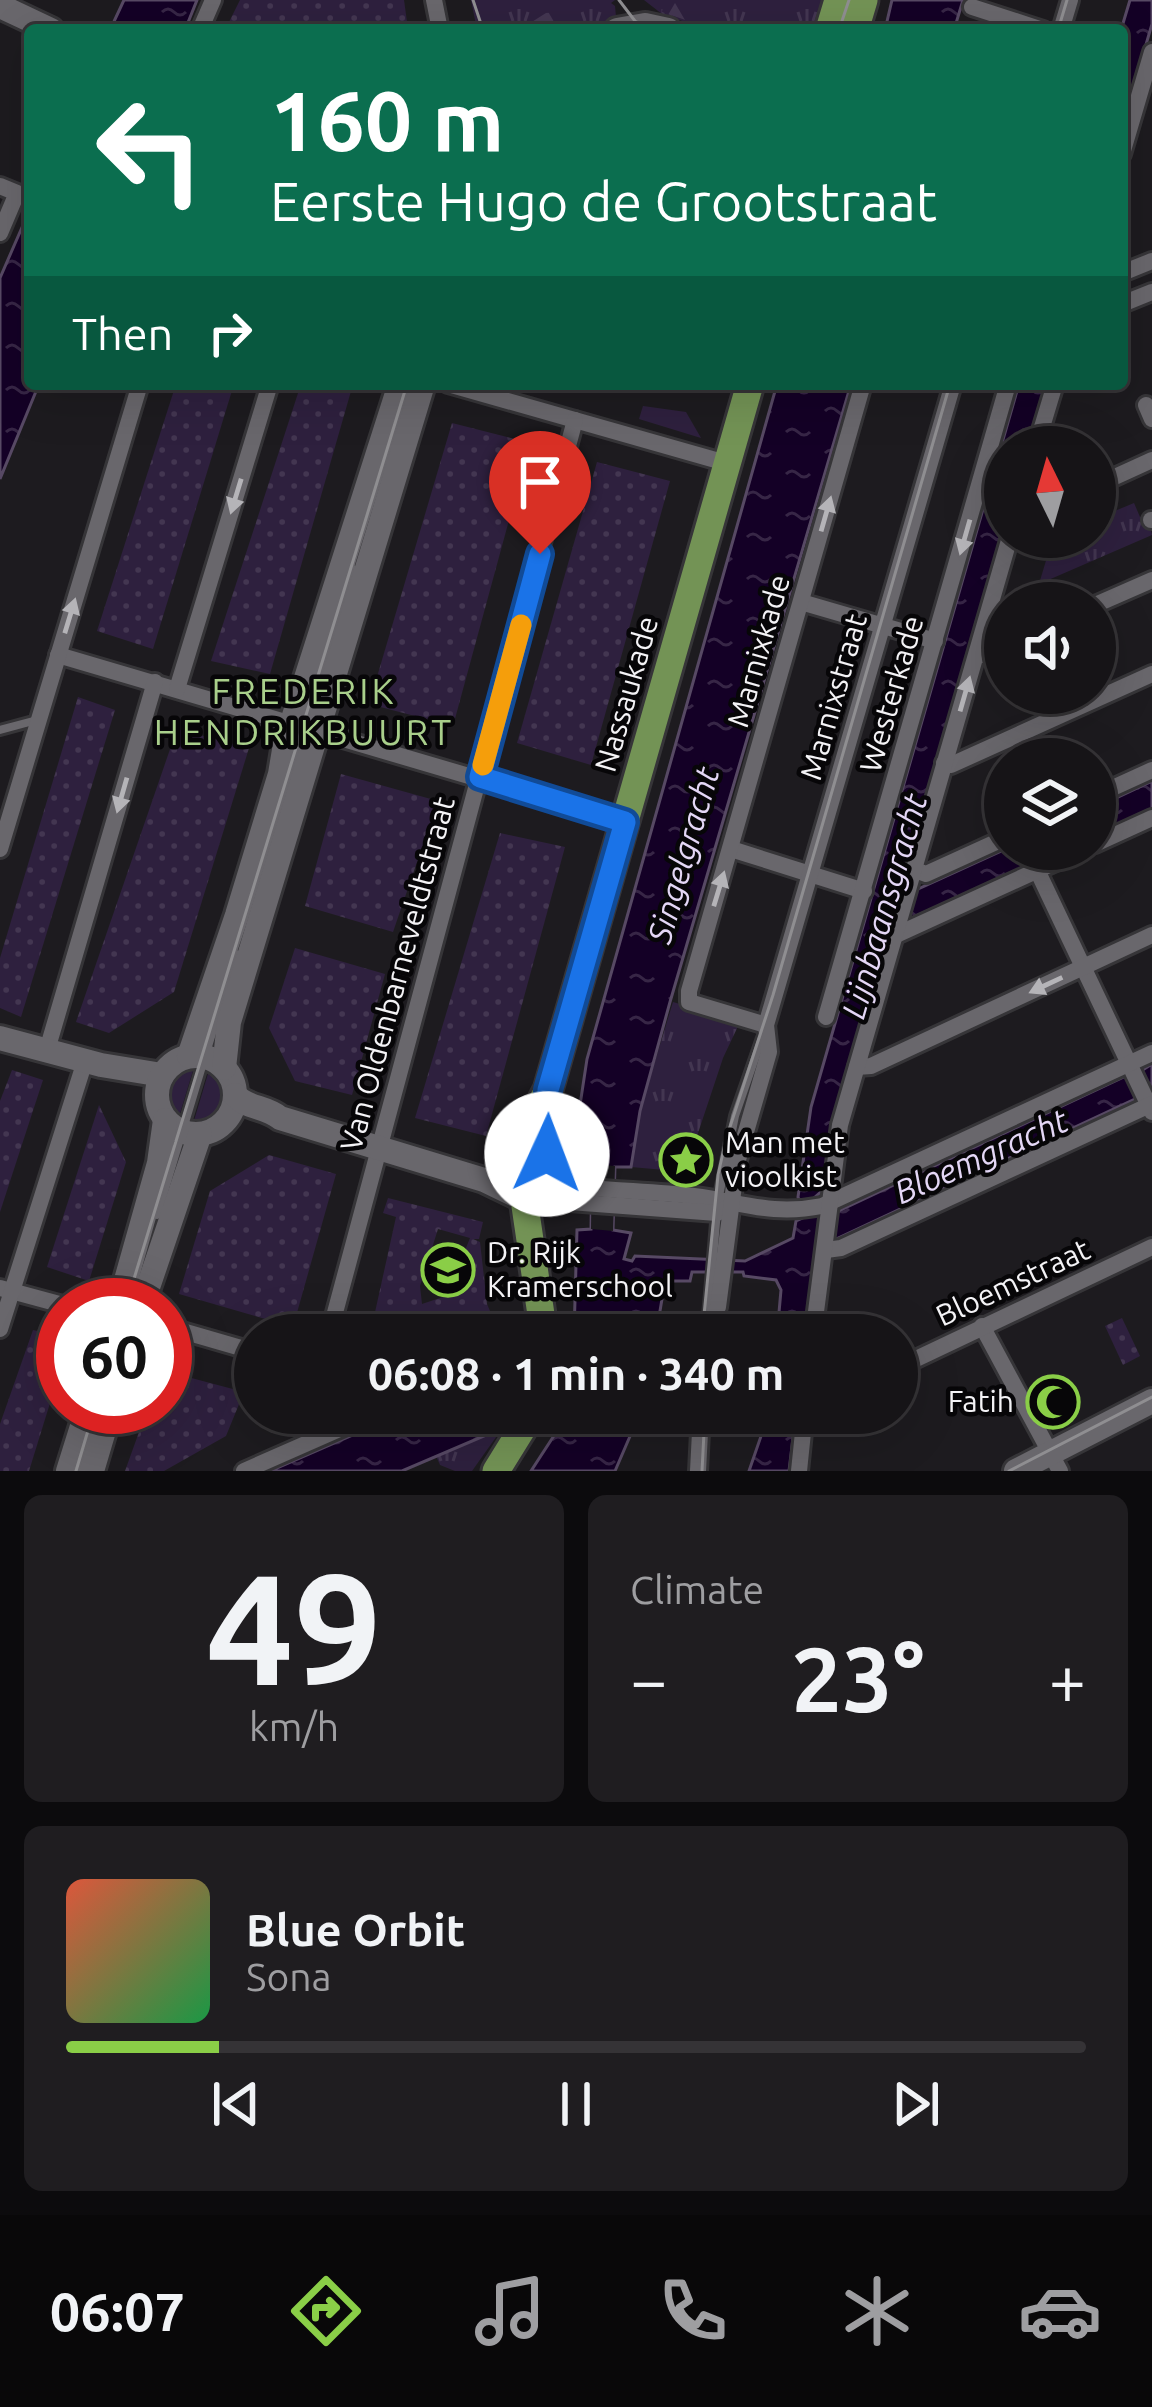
<!DOCTYPE html>
<html lang="en">
<head>
<meta charset="utf-8">
<style>
  :root { --surface:#161417; --page:#1f1d20; --text:#f1f3f6; --muted:#9e9ea1; --line:#353336; --accent:#8ace47 }
  body { margin:0; font-family:Ubuntu,sans-serif; background:var(--page); color:var(--text); height:100vh; display:flex; flex-direction:column; font-size:45px; white-space:nowrap }
  * { box-sizing:border-box; margin:0 }
  p { font-size:39px; color:var(--muted) }
  .icon { flex:none; width:66px; height:66px; fill:none; stroke:currentColor; stroke-width:2; stroke-linecap:round; stroke-linejoin:round }
  .map { position:relative; height:1471px; overflow:hidden }
  .sheet { display:flex; flex-direction:column; gap:24px; padding:24px; background:#0c0b0d; flex:1 }
  .sheet>* { flex:none }
  .top-card { position:absolute; left:24px; top:24px; width:1104px; height:366px; border-radius:12px; box-shadow:0 12px 48px #0002,0 0 0 3px var(--line); background:#0b6e4f; color:#fff; overflow:hidden }
  .needle { width:78px; rotate:355deg }
  .fabs { position:absolute; left:984px; top:426px; display:grid; gap:24px }
  .fabs a { display:grid; place-items:center; width:132px; height:132px; border-radius:50%; background:var(--surface); box-shadow:0 12px 48px #0002,0 0 0 3px var(--line); font-size:60px }
  .speed { position:absolute; left:36px; top:1278px; display:flex; gap:24px; font-size:60px; font-weight:700; text-align:center }
  .speed>* { display:grid; place-content:center; width:156px; height:156px; border-radius:50%; background:var(--surface); box-shadow:0 12px 48px #0002,0 0 0 3px var(--line); line-height:1 }
  .speed .limit { border:18px solid #d22; background:#fff; color:#111 }
  .pin { position:absolute; display:grid; place-items:center; width:102px; height:102px; color:#fff; margin:-123px -51px; border-radius:50% 50% 50% 0; rotate:-45deg; box-shadow:0 0 12px #0007 }
  .pin .icon { rotate:45deg }
  .me { position:absolute; width:132px; margin:-66px; rotate:2deg; stroke-linejoin:round; filter:drop-shadow(0 0 9px #0008) }
  .turn { display:flex; align-items:center; gap:42px; height:252px; padding:0 48px; font-size:54px }
  .turn .icon { width:156px; height:156px; stroke-width:2.5 }
  .turn b { display:block; font-size:84px; line-height:102px }
  .then { display:flex; align-items:center; height:114px; padding:0 48px; background:#0003; gap:24px; font-size:45px }
  .big { font-size:90px; font-weight:700; line-height:1.1 }
  .sheet .card { flex:1; display:flex; flex-direction:column; justify-content:center; gap:18px; min-width:0; padding:0 42px; border-radius:18px; background:var(--page) }
  .sheet .dial { align-items:center; gap:0 }
  .dial b { font-size:156px; line-height:1 }
  .song { display:flex; align-items:center; gap:36px }
  .cover { width:144px; height:144px; border-radius:18px; background:linear-gradient(135deg,hsl(10 70% 55%),hsl(140 70% 35%)) }
  .played { height:12px; border-radius:6px; background:linear-gradient(90deg,var(--accent) 15%,var(--line) 15%) }
  .keys { display:flex; justify-content:space-around; direction:ltr }
  .heat { display:flex; justify-content:space-between; align-items:center; font-size:66px; direction:ltr }
  .sheet .tiles { flex:1; display:grid; gap:24px; grid-template-columns:1fr 1fr }
  .card:last-child { grid-column:span 2 }
  .trip { position:absolute; left:234px; top:1314px; width:684px; height:120px; border-radius:60px; background:var(--surface); box-shadow:0 12px 48px #0002,0 0 0 3px var(--line); font-weight:700; line-height:120px; text-align:center }
  .menu { display:flex; height:192px; justify-content:space-around; align-items:center; background:#090809; color:var(--muted) }
  .menu .icon { width:84px; height:84px }
  .menu .current { color:var(--accent) }
  .menu b { font-size:54px; color:var(--text) }
  .map>svg:first-child { display:block }
</style>
</head>
<body>
<div class="map">
<svg width="1152" height="1471" viewBox="0 0 1152 1471">
  <defs>
    <pattern id="grass-tufts" width="24" height="20" patternUnits="userSpaceOnUse" patternTransform="scale(3)"><rect width="24" height="20" fill="#2e203e"/><path d="M3 7l-1-3M5 7V3M7 7l1-3M15 17l-1-3M17 17v-4M19 17l1-3" fill="none" stroke="#433651"/></pattern>
    <pattern id="forest-firs" width="22" height="20" patternUnits="userSpaceOnUse" patternTransform="scale(3)"><rect width="22" height="20" fill="#2e203e"/><path d="M5 1l3.5 6h-7zM16 11l3.5 6h-7z" fill="#433651"/></pattern>
    <pattern id="garden-dots" width="8" height="8" patternUnits="userSpaceOnUse" patternTransform="scale(3)"><rect width="8" height="8" fill="#2e203e"/><path d="M2 2h.1M6 6h.1" fill="none" stroke="#433651" stroke-width="1.8" stroke-linecap="round"/></pattern>
    <pattern id="water-ripples" width="26" height="14" patternUnits="userSpaceOnUse" patternTransform="scale(3)"><rect width="26" height="14" fill="#140026"/><path d="M2 4q2-2 4 0t4 0M15 11q2-2 4 0t4 0" fill="none" stroke="#372646"/></pattern>
  </defs>
  <rect width="100%" height="100%" fill="#1d1b1f"/>
  <g fill="url(#grass-tufts)">
    <path d="M471,0H615L611,3L615,6L616,17L589,30H477Z"/>
    <path d="M644,0H829L812,30H708L662,14Z"/>
    <path d="M643,406L686,412L701,438L639,419Z"/>
    <path d="M1134,503L1140,517L1148,515L1152,535L1039,584L1048,554L1103,531L1098,518Z"/>
    <path d="M673,1002L740,1022L723,1058L687,1166L676,1171L631,1167L640,1111Z"/>
    <path d="M187,1064H195L178,1120C156,1103 160,1074 187,1064Z"/>
    <path d="M210,1067L223,1084C226,1107 217,1122 193,1124Z"/>
    <path d="M506,1423L472,1471H455L440,1465L436,1456Z"/>
  </g>
  <g fill="url(#forest-firs)">
    <path d="M664,0H699L697,24L662,12Z"/>
    <path d="M584,10L557,30H519L546,13Z"/>
  </g>
  <g fill="url(#garden-dots)" fill-rule="evenodd">
    <path d="M240,0H404L407,22L391,30H225Z"/>
    <path d="M176,384H234L153,649L97,631Z"/>
    <path d="M301,384H353L270,674L211,661Z"/>
    <path d="M452,423L530,443L453,726L369,704Z"/>
    <path d="M597,462L670,481L591,765L517,743Z"/>
    <path d="M78,697L115,710L21,1017L0,1008V958Z"/>
    <path d="M177,729L249,748L174,992L109,1033L76,1022Z"/>
    <path d="M341,774L438,801L393,932L305,906Z"/>
    <path d="M500,833L565,847L486,1136L415,1118Z"/>
    <path d="M295,948L385,974L352,1095L295,1081L269,1028Z"/>
    <path d="M12,1070L43,1080L0,1212V1101Z"/>
    <path d="M99,1105L126,1162L89,1281L47,1267Z"/>
    <path d="M269,1155L336,1174L293,1327L179,1294L210,1191Z"/>
    <path d="M388,1198L483,1222L479,1239H473L480,1242L487,1304L496,1325L472,1335H370L396,1217L383,1213ZM438,1229L470,1238L464,1253L457,1251L446,1281V1296L422,1304L420,1286Z"/>
    <path d="M1122,1318L1140,1356L1123,1365L1105,1326Z"/>
    <path d="M33,1330L63,1337V1361L29,1471H0V1424Z"/>
    <path d="M165,1371L244,1392L226,1436L164,1471H125L148,1407H165Z"/>
  </g>
  <g fill="url(#water-ripples)" stroke="#574964" stroke-width="3">
    <path d="M124,0H197L185,30H110Z"/>
    <path d="M892,0H963L954,30H885Z"/>
    <path d="M1130,0H1152V24L1122,127L1121,30Z"/>
    <path d="M30,209V384H39L0,479V278Z"/>
    <path d="M777,384H851L670,1002L640,1111L631,1167H615L613,1230L631,1233L624,1259L632,1261L635,1256L745,1261L793,1238L796,1221L805,1217L798,1197L811,1107L1019,384H1047L1028,447H1005V526L903,888L918,889L1006,849H1065L907,920L890,923L830,1132L824,1189L814,1198L819,1220L1126,1076L1130,1078L1152,1064V1091L817,1248L806,1335H777L781,1290L776,1280L744,1276L743,1272H692L690,1281H665L656,1335H574L577,1230L591,1229L592,1165L579,1161L573,1151L587,1059Z"/>
    <path d="M1152,781V810L1095,835V808Z"/>
    <path d="M403,1413H512L498,1430L402,1471H270Z"/>
    <path d="M559,1413H640L615,1471H531L557,1431Z"/>
    <path d="M769,1413H796L789,1471H749Z"/>
  </g>
  <path fill="#1d1b1f" d="M592,1164L615,1166L613,1231L591,1229Z"/>
  <g fill="none" stroke-linecap="round" stroke-linejoin="round">
    <g stroke="#363538" stroke-width="14">
      <g id="lane">
        <path d="M0,730L37,720"/>
        <path d="M291,773L353,569"/>
        <path d="M719,1196L735,1116L762,1038"/>
        <path d="M157,1215L236,954"/>
        <path d="M708,1316L717,1211"/>
      </g>
    </g>
    <g stroke="#363538" stroke-width="22">
      <g id="street">
        <path d="M434,0L440,30"/>
        <path d="M972,7L1043,30"/>
        <path d="M200,30L213,0"/>
        <path d="M1061,30L1070,0"/>
        <path d="M1122,154L1152,52"/>
        <path d="M0,186L17,193L0,233"/>
        <path d="M1122,273L1152,261"/>
        <path d="M1122,304L1152,292"/>
        <path d="M448,384L726,463"/>
        <path d="M1146,405L1152,419"/>
        <path d="M1036,447L1055,384"/>
        <path d="M1095,486L1152,460"/>
        <path d="M1151,520H1152"/>
        <path d="M801,602L935,641"/>
        <path d="M1095,605L1152,580"/>
        <path d="M977,653L984,655L1005,645"/>
        <path d="M58,655L625,822"/>
        <path d="M177,689L270,384"/>
        <path d="M944,763L951,765L1152,674"/>
        <path d="M1095,796L1152,770"/>
        <path d="M1095,844L1152,818"/>
        <path d="M0,849L140,384"/>
        <path d="M731,849L864,891"/>
        <path d="M915,870L926,874L1005,838"/>
        <path d="M1037,870L1152,1112"/>
        <path d="M894,936L1084,849"/>
        <path d="M826,1017L1008,384"/>
        <path d="M766,1025L689,1002V991L863,384"/>
        <path d="M47,1050L155,682"/>
        <path d="M857,1067L871,1066L1152,935"/>
        <path d="M545,1182C595,1191 644,1190 694,1196C742,1202 771,1216 822,1206L1152,1053"/>
        <path d="M543,1200L717,1213L731,1206"/>
        <path d="M826,1250L841,1248L1152,1104"/>
        <path d="M0,1288L63,1305"/>
        <path d="M165,1326L255,1352"/>
        <path d="M982,1326L1060,1471"/>
        <path d="M0,1329L85,1061"/>
        <path d="M329,1335L575,420"/>
        <path d="M706,1335L707,1322L718,1307L737,1163L769,1052L766,1025L953,384"/>
        <path d="M813,1335L840,1125L1010,537"/>
        <path d="M897,1368L1152,1247"/>
        <path d="M244,1471L376,1413"/>
        <path d="M698,1471L701,1413"/>
        <path d="M799,1471L805,1413"/>
      </g>
    </g>
    <g stroke="#363538" stroke-width="30">
      <g id="secondary">
        <path d="M0,6L51,30"/>
        <path d="M617,30L645,25L668,30"/>
        <path d="M0,1038L101,1065L162,1075"/>
        <circle cx="196" cy="1095" r="39"/>
        <path d="M189,1056L237,915L280,774L285,744L400,384"/>
        <path d="M224,1068L229,1022L423,384"/>
        <path d="M235,1095C247,1109 266,1106 280,1118L484,1180L515,1195L543,1200"/>
        <path d="M119,1305L159,1163L165,1120"/>
        <path d="M142,1305L200,1134"/>
        <path d="M68,1471L88,1407"/>
        <path d="M92,1471L111,1407"/>
        <path d="M1016,1471L1152,1401"/>
      </g>
    </g>
    <g stroke="#363538" stroke-width="33">
      <g id="primary">
        <path d="M829,30L838,0"/>
        <path d="M855,30L864,0"/>
        <path d="M544,1335L525,1206L540,1105L548,1090L750,384"/>
        <path d="M496,1471L532,1413"/>
      </g>
    </g>
    <use href="#lane" stroke="#69676c" stroke-width="8"/>
    <use href="#street" stroke="#69676c" stroke-width="16"/>
    <use href="#secondary" stroke="#69676c" stroke-width="24"/>
    <use href="#primary" stroke="#739355" stroke-width="27"/>
    <g stroke="#8f8e91" stroke-width="3">
      <path d="M473,0L483,30"/>
      <path d="M619,0L635,21L650,30"/>
      <path d="M839,30L849,0"/>
      <path d="M1058,30L1067,0"/>
      <path d="M126,1305L407,384"/>
      <path d="M702,1335L718,1175L726,1139L773,995L950,384"/>
      <path d="M76,1471L95,1407"/>
      <path d="M702,1471L705,1413"/>
      <path d="M1009,1471L1152,1397"/>
    </g>
  </g>
  <defs><path id="oneway-solid" d="M-6-.8H1V-3.2L6.5 0L1 3.2V.8H-6Z" transform="scale(3)"/></defs>
  <g fill="#b5b4b8">
    <use href="#oneway-solid" transform="translate(236 496) rotate(107)"/>
    <use href="#oneway-solid" transform="translate(826 514) rotate(-74)"/>
    <use href="#oneway-solid" transform="translate(965 537) rotate(106)"/>
    <use href="#oneway-solid" transform="translate(70 616) rotate(-73)"/>
    <use href="#oneway-solid" transform="translate(965 694) rotate(-74)"/>
    <use href="#oneway-solid" transform="translate(122 795) rotate(106)"/>
    <use href="#oneway-solid" transform="translate(719 889) rotate(-73)"/>
    <use href="#oneway-solid" transform="translate(1046 985) rotate(155)"/>
  </g>
  <g fill="none" stroke-linecap="round" stroke-linejoin="round">
    <g stroke="#114b97" stroke-width="30">
      <path id="route" d="M540,554L480,777L625,822L548,1090L547,1154"/>
    </g>
    <use href="#route" stroke="#1a73e8" stroke-width="21"/>
    <path stroke="#f59e0b" stroke-width="21" d="M483,765L521,625"/>
  </g>
  <defs>
    <g id="sight-ring" transform="scale(2.7)"><circle r="9.5" fill="#070608" stroke="#8ace47" stroke-width="1.5"/><path d="M0-6L1.8-2.2L6-1.7L2.9 1.2L3.7 5.4L0 3.3L-3.7 5.4L-2.9 1.2L-6-1.7L-1.8-2.2Z" fill="#8ace47"/></g>
    <g id="school-ring" transform="scale(2.7)"><circle r="9.5" fill="#070608" stroke="#8ace47" stroke-width="1.5"/><path d="M0-5L7-2L0 1L-7-2ZM-4 1L0 2.5L4 1V4Q0 6-4 4Z" fill="#8ace47"/></g>
    <g id="mosque-ring" transform="scale(2.7)"><circle r="9.5" fill="#070608" stroke="#8ace47" stroke-width="1.5"/><path d="M3.5-4.9A6 6 0 1 0 3.5 4.9A5 5 0 1 1 3.5-4.9Z" fill="#8ace47"/></g>
  </defs>
  <g fill-rule="evenodd">
    <use href="#sight-ring" x="686" y="1160"/>
    <use href="#school-ring" x="448" y="1270"/>
    <use href="#mosque-ring" x="1053" y="1402"/>
  </g>
  <g text-anchor="middle" stroke-width="9" stroke-linejoin="round" paint-order="stroke">
    <g font-size="30" fill="#f4f3f6" stroke="#070608">
      <text transform="translate(759 651) rotate(-74)" y="10">Marnixkade</text>
      <text transform="translate(627 694) rotate(-74)" y="10">Nassaukade</text>
      <text transform="translate(892 694) rotate(-74)" y="10">Westerkade</text>
      <text transform="translate(834 697) rotate(-74)" y="10">Marnixstraat</text>
      <text transform="translate(398 974) rotate(-75)" y="10">Van Oldenbarneveldtstraat</text>
      <text transform="translate(1013 1283) rotate(-25)" y="10">Bloemstraat</text>
    </g>
    <g font-size="30" fill="#f4f3f6" stroke="#070608" text-anchor="start">
      <text x="725" y="1153">Man met<tspan x="725" dy="34">vioolkist</tspan></text>
      <text x="487" y="1263">Dr. Rijk<tspan x="487" dy="34">Kramerschool</tspan></text>
      <text x="1014" y="1412" text-anchor="end">Fatih</text>
    </g>
    <g font-size="33" font-style="italic" fill="#e4d7f6" stroke="#070608">
      <text transform="translate(683 855) rotate(-74)" y="12">Singelgracht</text>
      <text transform="translate(884 906) rotate(-74)" y="12">Lijnbaansgracht</text>
      <text transform="translate(981 1156) rotate(-24)" y="12">Bloemgracht</text>
    </g>
    <g font-size="36" letter-spacing="3" fill="#a9cf8b" stroke="#070608">
      <text x="304" y="704">FREDERIK<tspan x="304" dy="41">HENDRIKBUURT</tspan></text>
    </g>
  </g>
</svg>
<div class="fabs">
<a><svg class="needle" viewBox="-14 -14 28 28"><path d="M0-13l5 13h-10z" fill="#e53935"/><path d="M0 13l5-13h-10z" fill="#9e9ea1"/></svg></a>
<a><svg class="icon" aria-label="sound" viewBox="0 0 24 24"><path d="M4 9h4l5-4v14l-5-4H4zM17 9q2 3 0 6"/></svg></a>
<a><svg class="icon" aria-label="layers" viewBox="0 0 24 24"><path d="M12 4l9 5-9 5-9-5zM3 14l9 5 9-5"/></svg></a>
</div>
<div class="speed"><div class="limit">60</div></div>
<div class="pin" style="left:540px;top:554px;background:#d93025"><svg class="icon" aria-label="arrive" viewBox="0 0 24 24"><path d="M6 21V4h12l-3 4 3 4H6"/></svg></div>
<svg class="me" style="left:547px;top:1154px" viewBox="-20 -20 40 40"><circle r="19" fill="#fff"/><path d="M0-13L10 11 0 6-10 11z" fill="#1a73e8"/></svg>
<div class="trip">06:08 · 1 min · 340 m</div>
<div class="top-card">
<div class="turn"><svg class="icon" aria-label="left" viewBox="0 0 24 24"><path d="M17 20v-9H6M10 6l-5 5 5 5"/></svg><div><b>160 m</b>Eerste Hugo de Grootstraat</div></div>
<div class="then">Then<svg class="icon" aria-label="right" viewBox="0 0 24 24"><path d="M7 20v-9h11M14 6l5 5-5 5"/></svg></div>
</div>
</div>
<section class="sheet">
<div class="tiles">
<div class="card dial"><b>49</b><p>km/h</p></div>
<div class="card"><p>Climate</p>
<div class="heat"><a>−</a><b class="big">23°</b><a>+</a></div>
</div>
<div class="card">
<div class="song"><i class="cover"></i><div><b>Blue Orbit</b><p>Sona</p></div></div>
<div class="played"></div>
<div class="keys"><svg class="icon" aria-label="previous" viewBox="0 0 24 24"><path d="M18 5L8 12l10 7zM5 5v14"/></svg><svg class="icon" aria-label="pause" viewBox="0 0 24 24"><path d="M8 5v14M16 5v14"/></svg><svg class="icon" aria-label="next" viewBox="0 0 24 24"><path d="M6 5l10 7-10 7zM19 5v14"/></svg></div>
</div>
</div>
</section>
<nav class="menu">
<b>06:07</b>
<svg class="icon current" aria-label="directions" viewBox="0 0 24 24"><path d="M12 3l9 9-9 9-9-9zM9 14v-3h6M13 9l2 2-2 2"/></svg>
<svg class="icon" aria-label="music" viewBox="0 0 24 24"><path d="M9 18V5l10-2v13"/><circle cx="6" cy="18" r="3"/><circle cx="16" cy="16" r="3"/></svg>
<svg class="icon" aria-label="phone" viewBox="0 0 24 24"><path d="M5 4h4l2 5-3 2q2 4 5 5l2-3 5 2v4C11 20 4 13 5 4z"/></svg>
<svg class="icon" aria-label="climate" viewBox="0 0 24 24"><path d="M12 3v18M4 7l16 10M4 17L20 7"/></svg>
<svg class="icon" aria-label="car" viewBox="0 0 24 24"><path d="M5 17H2v-5l4-1 3-4h7l3 4 3 1v5h-3M9 17h6M6 11h13"/><circle cx="7" cy="17" r="2"/><circle cx="17" cy="17" r="2"/></svg>
</nav>
</body>
</html>
